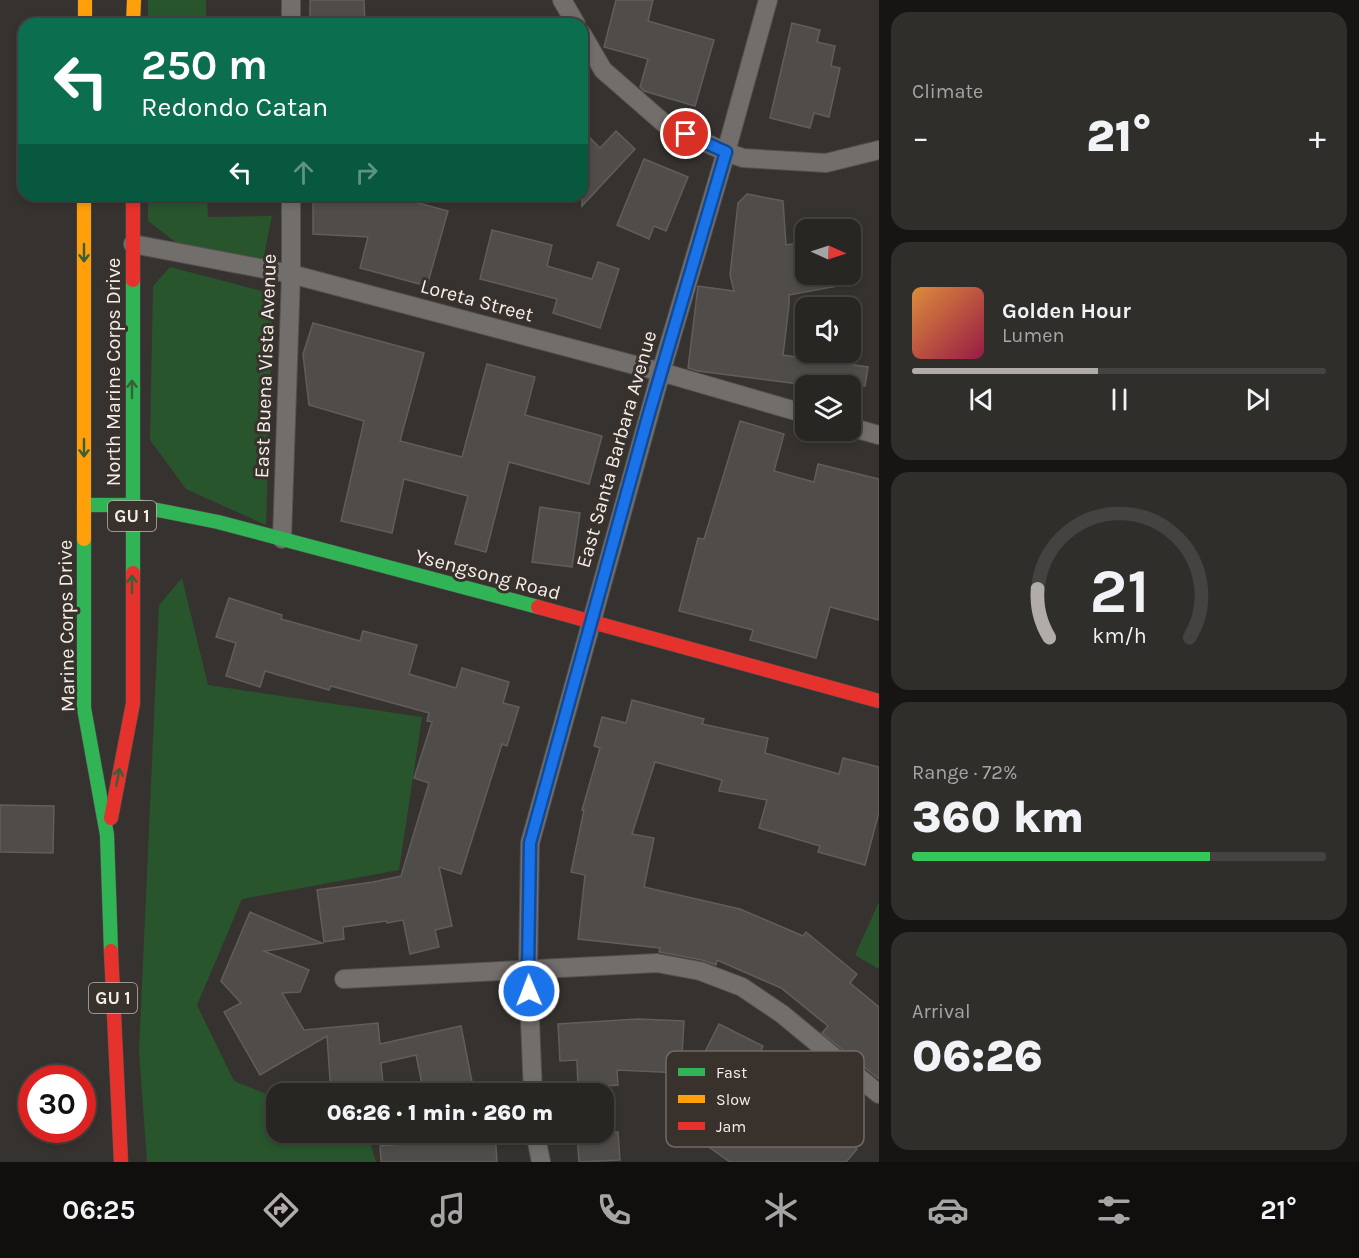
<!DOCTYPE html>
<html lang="en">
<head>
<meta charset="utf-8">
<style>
  :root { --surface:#282623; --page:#302e2b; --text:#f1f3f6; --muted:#a5a5a6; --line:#444341; --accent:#b2aca9 }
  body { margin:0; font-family:Karla,sans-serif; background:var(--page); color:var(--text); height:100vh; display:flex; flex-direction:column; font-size:22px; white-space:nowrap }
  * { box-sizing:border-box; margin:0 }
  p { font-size:20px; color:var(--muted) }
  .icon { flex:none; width:33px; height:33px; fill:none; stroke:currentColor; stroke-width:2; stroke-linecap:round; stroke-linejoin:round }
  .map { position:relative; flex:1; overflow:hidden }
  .details { display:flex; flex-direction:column; gap:12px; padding:12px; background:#161513; width:480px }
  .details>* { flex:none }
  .top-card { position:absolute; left:18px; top:18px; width:570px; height:183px; border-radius:18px; box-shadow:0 3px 9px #0003,0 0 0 2px var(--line); background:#0b6e4f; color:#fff; overflow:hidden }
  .needle { width:39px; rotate:93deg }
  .fabs { position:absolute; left:795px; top:219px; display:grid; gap:12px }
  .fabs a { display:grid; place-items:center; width:66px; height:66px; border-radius:12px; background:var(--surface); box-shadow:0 3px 9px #0003,0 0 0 2px var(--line); font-size:30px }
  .speed { position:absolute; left:18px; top:1065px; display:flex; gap:12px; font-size:30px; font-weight:700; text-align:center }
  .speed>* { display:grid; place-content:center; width:78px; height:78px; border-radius:50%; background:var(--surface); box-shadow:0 3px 9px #0003,0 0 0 2px var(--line); line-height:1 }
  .speed .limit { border:9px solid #d22; background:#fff; color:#111 }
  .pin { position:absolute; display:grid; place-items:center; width:51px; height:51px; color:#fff; margin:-26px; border:3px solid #fff; border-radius:50%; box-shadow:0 2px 6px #0007 }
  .me { position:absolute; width:66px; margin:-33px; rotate:359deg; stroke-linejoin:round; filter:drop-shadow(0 0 4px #0008) }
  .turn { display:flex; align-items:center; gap:21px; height:126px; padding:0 24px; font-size:27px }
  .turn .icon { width:78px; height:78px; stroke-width:2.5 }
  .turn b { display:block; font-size:42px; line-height:51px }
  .lanes { display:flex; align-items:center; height:57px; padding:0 24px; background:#0003; justify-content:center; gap:30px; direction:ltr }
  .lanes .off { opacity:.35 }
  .big { font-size:45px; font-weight:800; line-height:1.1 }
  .details .tile { flex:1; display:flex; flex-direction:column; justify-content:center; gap:9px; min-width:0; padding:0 21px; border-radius:18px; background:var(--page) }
  .details .dial { align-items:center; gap:0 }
  .dial svg { height:156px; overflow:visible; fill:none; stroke:var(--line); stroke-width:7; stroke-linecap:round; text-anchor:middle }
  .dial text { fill:var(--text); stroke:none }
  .song { display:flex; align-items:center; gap:18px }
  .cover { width:72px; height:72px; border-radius:9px; background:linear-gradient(135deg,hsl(30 70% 55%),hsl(340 70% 35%)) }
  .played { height:6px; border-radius:3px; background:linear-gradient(90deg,var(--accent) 45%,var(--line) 45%) }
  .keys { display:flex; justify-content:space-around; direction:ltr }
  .heat { display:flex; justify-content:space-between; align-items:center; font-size:33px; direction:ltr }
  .charge { height:9px; border-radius:4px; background:linear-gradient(90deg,#34c759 72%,var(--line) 0) }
  .trip { position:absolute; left:266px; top:1083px; width:348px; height:60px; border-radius:18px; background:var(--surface); box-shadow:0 3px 9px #0003,0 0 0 2px var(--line); font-weight:800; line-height:60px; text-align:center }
  .menu { display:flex; height:96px; justify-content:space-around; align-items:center; background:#100f0e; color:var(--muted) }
  .menu .icon { width:42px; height:42px }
  .menu .current { color:var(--accent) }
  .menu b { font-size:27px; color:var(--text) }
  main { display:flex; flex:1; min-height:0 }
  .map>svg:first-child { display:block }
</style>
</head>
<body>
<main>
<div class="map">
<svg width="879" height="1162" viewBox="0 0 879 1162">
  <rect width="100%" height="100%" fill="#36322f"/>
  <g fill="#29552c">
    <rect x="148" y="0" width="58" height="24"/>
    <path d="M148,195H207L208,217L272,216L263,260L177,243L148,221Z"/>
    <path d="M170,267L273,294L266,525L186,489L150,440L153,286Z"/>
    <path d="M182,578L208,685L422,717L399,870L242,899L197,1005L234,1081L276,1098V1132L358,1133L369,1137L376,1162H147L139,1052L159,605Z"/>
    <path d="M879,902V969L855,955Z"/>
  </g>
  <g fill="#504c4a" stroke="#615d5b" stroke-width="1.5">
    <path d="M310,0H364L365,24H310Z"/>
    <path d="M616,0H653L648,21L714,40L695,106L644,91L640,87L648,59L604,47Z"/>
    <path d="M792,23L820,30L817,42L835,46L831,66L840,68L829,117L814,113L810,128L770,118Z"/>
    <path d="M582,130L600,148L616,131L635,149L582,206Z"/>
    <path d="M644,159L688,177L666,231L654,226L649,239L617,225Z"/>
    <path d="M747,194L783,201L786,245L806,242V274H848L849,284L789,295V305L783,355L868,367L865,386H799V384L698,371L688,368L698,286L734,291L730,275L738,203Z"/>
    <path d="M313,195H389L448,211L427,286L360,268L368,237L313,234Z"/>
    <path d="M492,230L552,245L547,266L592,279L598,262L619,269L600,328L553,313L557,299L480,279Z"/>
    <path d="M313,323L424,353L400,441L462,457L487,364L535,377L525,415L602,436L589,484L509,462L486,552L455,544L468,496L404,479L392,533L341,521L364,421L309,405L303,354Z"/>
    <path d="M740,421L784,434L774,471L814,482L818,464L879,479V620L830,607L816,658L750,640L753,630L679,611L698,538L704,539Z"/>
    <path d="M540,507L580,513L572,567L532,562Z"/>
    <path d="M229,598L282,615L281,619L360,641L363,631L417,645L409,674L456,688L462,668L509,682L503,703L519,707L507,746L502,744L461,874L439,867L452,926L435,930L439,947L410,954L403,920L387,923L386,921L343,927L344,939L324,942L317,890L373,882L401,876L429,783L414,778L432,722L427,721L429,713L331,686L329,690L265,671L260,687L226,676L236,643L216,637Z"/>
    <path d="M632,700L704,719L702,724L768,738L765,753L839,774L843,758L879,767V812L865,865L818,852L820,846L759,828L767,800L719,791L722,780L655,762L632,834L654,838L644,887L740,909L803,936L806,932L857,974L850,983L879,1007V1079L822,1033L828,1026L781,988L717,960L716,965L702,960L659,952L660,948L578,939L585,875L571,872L584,810H582L600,748L594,746L602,717L626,723Z"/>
    <path d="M0,805L54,806L53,853L0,852Z"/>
    <path d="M250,912L322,943L264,951L309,970L300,992L282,993L304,1030L378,1023L380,1044L461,1026L474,1092L465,1094H424L416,1055L381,1063L384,1094H331L327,1036L260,1075L224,1012L241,1003L221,981Z"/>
    <path d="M638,1019L684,1021L681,1073L617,1070L618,1085L578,1088L577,1060L560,1061L558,1024Z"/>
    <path d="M719,1024L763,1046L760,1053L818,1097L810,1107L857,1149L846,1162H730L709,1147L746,1098L695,1072Z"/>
    <path d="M412,1132H495L497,1162H381L380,1146L413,1143Z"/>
    <path d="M577,1132H618L620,1160L579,1162Z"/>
  </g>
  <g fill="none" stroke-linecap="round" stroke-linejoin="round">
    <g stroke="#55514e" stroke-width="20">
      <g id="street">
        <path d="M291,0V24"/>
        <path d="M562,0L576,24"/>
        <path d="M582,34L603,70L666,125L726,152L743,158L826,163L879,150"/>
        <path d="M133,244L291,274L661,372L806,414"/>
        <path d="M850,427L879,435"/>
        <path d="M282,539L291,274V195"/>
        <path d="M344,979L657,963L700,971L742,987L782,1014L879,1094"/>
        <path d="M533,1094L528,970L530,843L661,372L726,152L768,0"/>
        <path d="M535,1132L541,1162"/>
      </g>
    </g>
    <g stroke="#55514e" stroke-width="15">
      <g id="fast">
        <path d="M133,280V573"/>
        <path d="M84,505H132L218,522L538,607"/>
        <path d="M84,539V708L107,835L111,951"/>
      </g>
    </g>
    <g stroke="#55514e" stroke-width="15">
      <g id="slow">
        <path d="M85,0V24"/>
        <path d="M133,24L134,0"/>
        <path d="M84,195V539"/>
      </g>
    </g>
    <g stroke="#55514e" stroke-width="15">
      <g id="jam">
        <path d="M133,195V280"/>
        <path d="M538,607L879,701"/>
        <path d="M111,818L133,703V573"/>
        <path d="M111,951L121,1162"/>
      </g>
    </g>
    <use href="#street" stroke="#726e6b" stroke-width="18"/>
    <use href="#fast" stroke="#30b455" stroke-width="14"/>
    <use href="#slow" stroke="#ff9f0a" stroke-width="14"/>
    <use href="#jam" stroke="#e5322d" stroke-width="14"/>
  </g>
  <defs><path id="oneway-shaft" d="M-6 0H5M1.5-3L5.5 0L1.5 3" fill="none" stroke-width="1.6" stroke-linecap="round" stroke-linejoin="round" transform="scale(1.5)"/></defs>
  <g stroke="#365f3a">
    <use href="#oneway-shaft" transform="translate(84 253) rotate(90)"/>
    <use href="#oneway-shaft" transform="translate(132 389) rotate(-90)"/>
    <use href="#oneway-shaft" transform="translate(84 448) rotate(90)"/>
    <use href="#oneway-shaft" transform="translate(132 584) rotate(-90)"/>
    <use href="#oneway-shaft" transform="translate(118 777) rotate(-79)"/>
  </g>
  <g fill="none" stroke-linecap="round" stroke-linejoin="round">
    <g stroke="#114b97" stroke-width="15">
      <path id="route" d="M529,991L528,970L530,843L648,417L726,152L686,134"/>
    </g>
    <use href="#route" stroke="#1a73e8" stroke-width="10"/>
  </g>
  <g text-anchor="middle" stroke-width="6" stroke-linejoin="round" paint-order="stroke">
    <g fill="#39312c" stroke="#bcb5b2" stroke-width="1.5">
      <rect x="108" y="501" width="48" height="30" rx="4.5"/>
      <rect x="89" y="983" width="48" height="30" rx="4.5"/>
    </g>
    <g font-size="18" font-weight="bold" fill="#f4eeeb">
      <text x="132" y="522">GU 1</text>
      <text x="113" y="1004">GU 1</text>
    </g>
    <g font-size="20" fill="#f4eeeb" stroke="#39312c">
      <text transform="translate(477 300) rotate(15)" y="7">Loreta Street</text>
      <text transform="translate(265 366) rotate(-88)" y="7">East Buena Vista Avenue</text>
      <text transform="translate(113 372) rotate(-90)" y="7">North Marine Corps Drive</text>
      <text transform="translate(616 449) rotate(-74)" y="7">East Santa Barbara Avenue</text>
      <text transform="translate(488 574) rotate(15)" y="7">Ysengsong Road</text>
      <text transform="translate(66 626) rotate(-91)" y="7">Marine Corps Drive</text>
    </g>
  </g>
  <rect x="666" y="1051" width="198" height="96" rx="9" fill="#39312c" stroke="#716a65" stroke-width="1.5"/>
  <rect x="678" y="1068" width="27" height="8" fill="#30b455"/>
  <rect x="678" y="1095" width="27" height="8" fill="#ff9f0a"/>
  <rect x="678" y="1122" width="27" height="8" fill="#e5322d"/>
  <g font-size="16" fill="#f4eeeb">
    <text x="716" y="1078">Fast</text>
    <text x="716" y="1105">Slow</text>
    <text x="716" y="1132">Jam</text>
  </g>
</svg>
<div class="fabs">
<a><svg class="needle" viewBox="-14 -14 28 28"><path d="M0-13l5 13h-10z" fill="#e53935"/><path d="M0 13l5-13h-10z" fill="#a5a5a6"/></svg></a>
<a><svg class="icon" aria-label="sound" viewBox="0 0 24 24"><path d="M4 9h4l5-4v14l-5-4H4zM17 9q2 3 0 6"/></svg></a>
<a><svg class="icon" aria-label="layers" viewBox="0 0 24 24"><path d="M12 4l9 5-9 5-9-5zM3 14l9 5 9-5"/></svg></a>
</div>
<div class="speed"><div class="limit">30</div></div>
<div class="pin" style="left:686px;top:134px;background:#d93025"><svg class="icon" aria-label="arrive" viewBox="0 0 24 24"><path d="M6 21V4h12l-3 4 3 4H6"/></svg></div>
<svg class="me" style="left:529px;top:991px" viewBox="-20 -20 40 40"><circle r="17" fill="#1a73e8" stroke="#fff" stroke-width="3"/><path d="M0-11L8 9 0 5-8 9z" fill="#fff"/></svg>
<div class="trip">06:26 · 1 min · 260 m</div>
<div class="top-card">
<div class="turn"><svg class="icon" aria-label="left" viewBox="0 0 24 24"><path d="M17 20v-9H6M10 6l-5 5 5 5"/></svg><div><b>250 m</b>Redondo Catan</div></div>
<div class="lanes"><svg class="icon" aria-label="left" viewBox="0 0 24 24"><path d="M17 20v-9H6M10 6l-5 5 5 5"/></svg><svg class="icon off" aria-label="ahead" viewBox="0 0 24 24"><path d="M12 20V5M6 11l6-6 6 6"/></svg><svg class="icon off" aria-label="right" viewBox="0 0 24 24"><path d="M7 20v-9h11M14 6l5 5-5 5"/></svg></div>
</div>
</div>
<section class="details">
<div class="tile"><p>Climate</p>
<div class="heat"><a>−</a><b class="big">21°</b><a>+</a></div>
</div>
<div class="tile">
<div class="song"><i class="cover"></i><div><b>Golden Hour</b><p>Lumen</p></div></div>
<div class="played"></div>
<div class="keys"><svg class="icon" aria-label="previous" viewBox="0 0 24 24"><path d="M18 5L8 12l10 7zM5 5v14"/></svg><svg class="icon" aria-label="pause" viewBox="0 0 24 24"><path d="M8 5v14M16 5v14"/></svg><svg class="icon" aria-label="next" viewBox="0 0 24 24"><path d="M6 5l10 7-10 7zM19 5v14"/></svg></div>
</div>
<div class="tile dial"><svg viewBox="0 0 100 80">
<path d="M14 69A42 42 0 1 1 86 69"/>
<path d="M14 69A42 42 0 0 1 8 44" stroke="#b2aca9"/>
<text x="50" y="56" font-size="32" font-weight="700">21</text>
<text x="50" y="72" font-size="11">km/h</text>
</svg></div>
<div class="tile"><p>Range · 72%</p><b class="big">360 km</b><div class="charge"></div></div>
<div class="tile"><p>Arrival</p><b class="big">06:26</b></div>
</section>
</main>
<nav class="menu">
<b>06:25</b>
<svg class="icon current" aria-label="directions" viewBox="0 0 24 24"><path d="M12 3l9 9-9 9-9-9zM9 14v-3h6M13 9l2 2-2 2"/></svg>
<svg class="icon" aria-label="music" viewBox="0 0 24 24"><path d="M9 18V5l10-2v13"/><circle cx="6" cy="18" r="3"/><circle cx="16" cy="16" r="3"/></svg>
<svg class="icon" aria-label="phone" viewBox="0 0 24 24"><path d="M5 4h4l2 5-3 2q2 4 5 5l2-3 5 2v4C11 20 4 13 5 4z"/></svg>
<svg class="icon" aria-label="climate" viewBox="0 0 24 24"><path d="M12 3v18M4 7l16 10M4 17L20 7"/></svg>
<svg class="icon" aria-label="car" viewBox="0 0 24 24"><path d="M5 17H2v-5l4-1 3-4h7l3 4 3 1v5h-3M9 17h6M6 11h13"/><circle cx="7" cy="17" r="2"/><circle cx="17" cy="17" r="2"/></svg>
<svg class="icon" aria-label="filters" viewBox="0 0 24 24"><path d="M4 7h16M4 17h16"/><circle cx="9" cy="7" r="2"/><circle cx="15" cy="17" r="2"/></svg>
<b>21°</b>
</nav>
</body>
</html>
